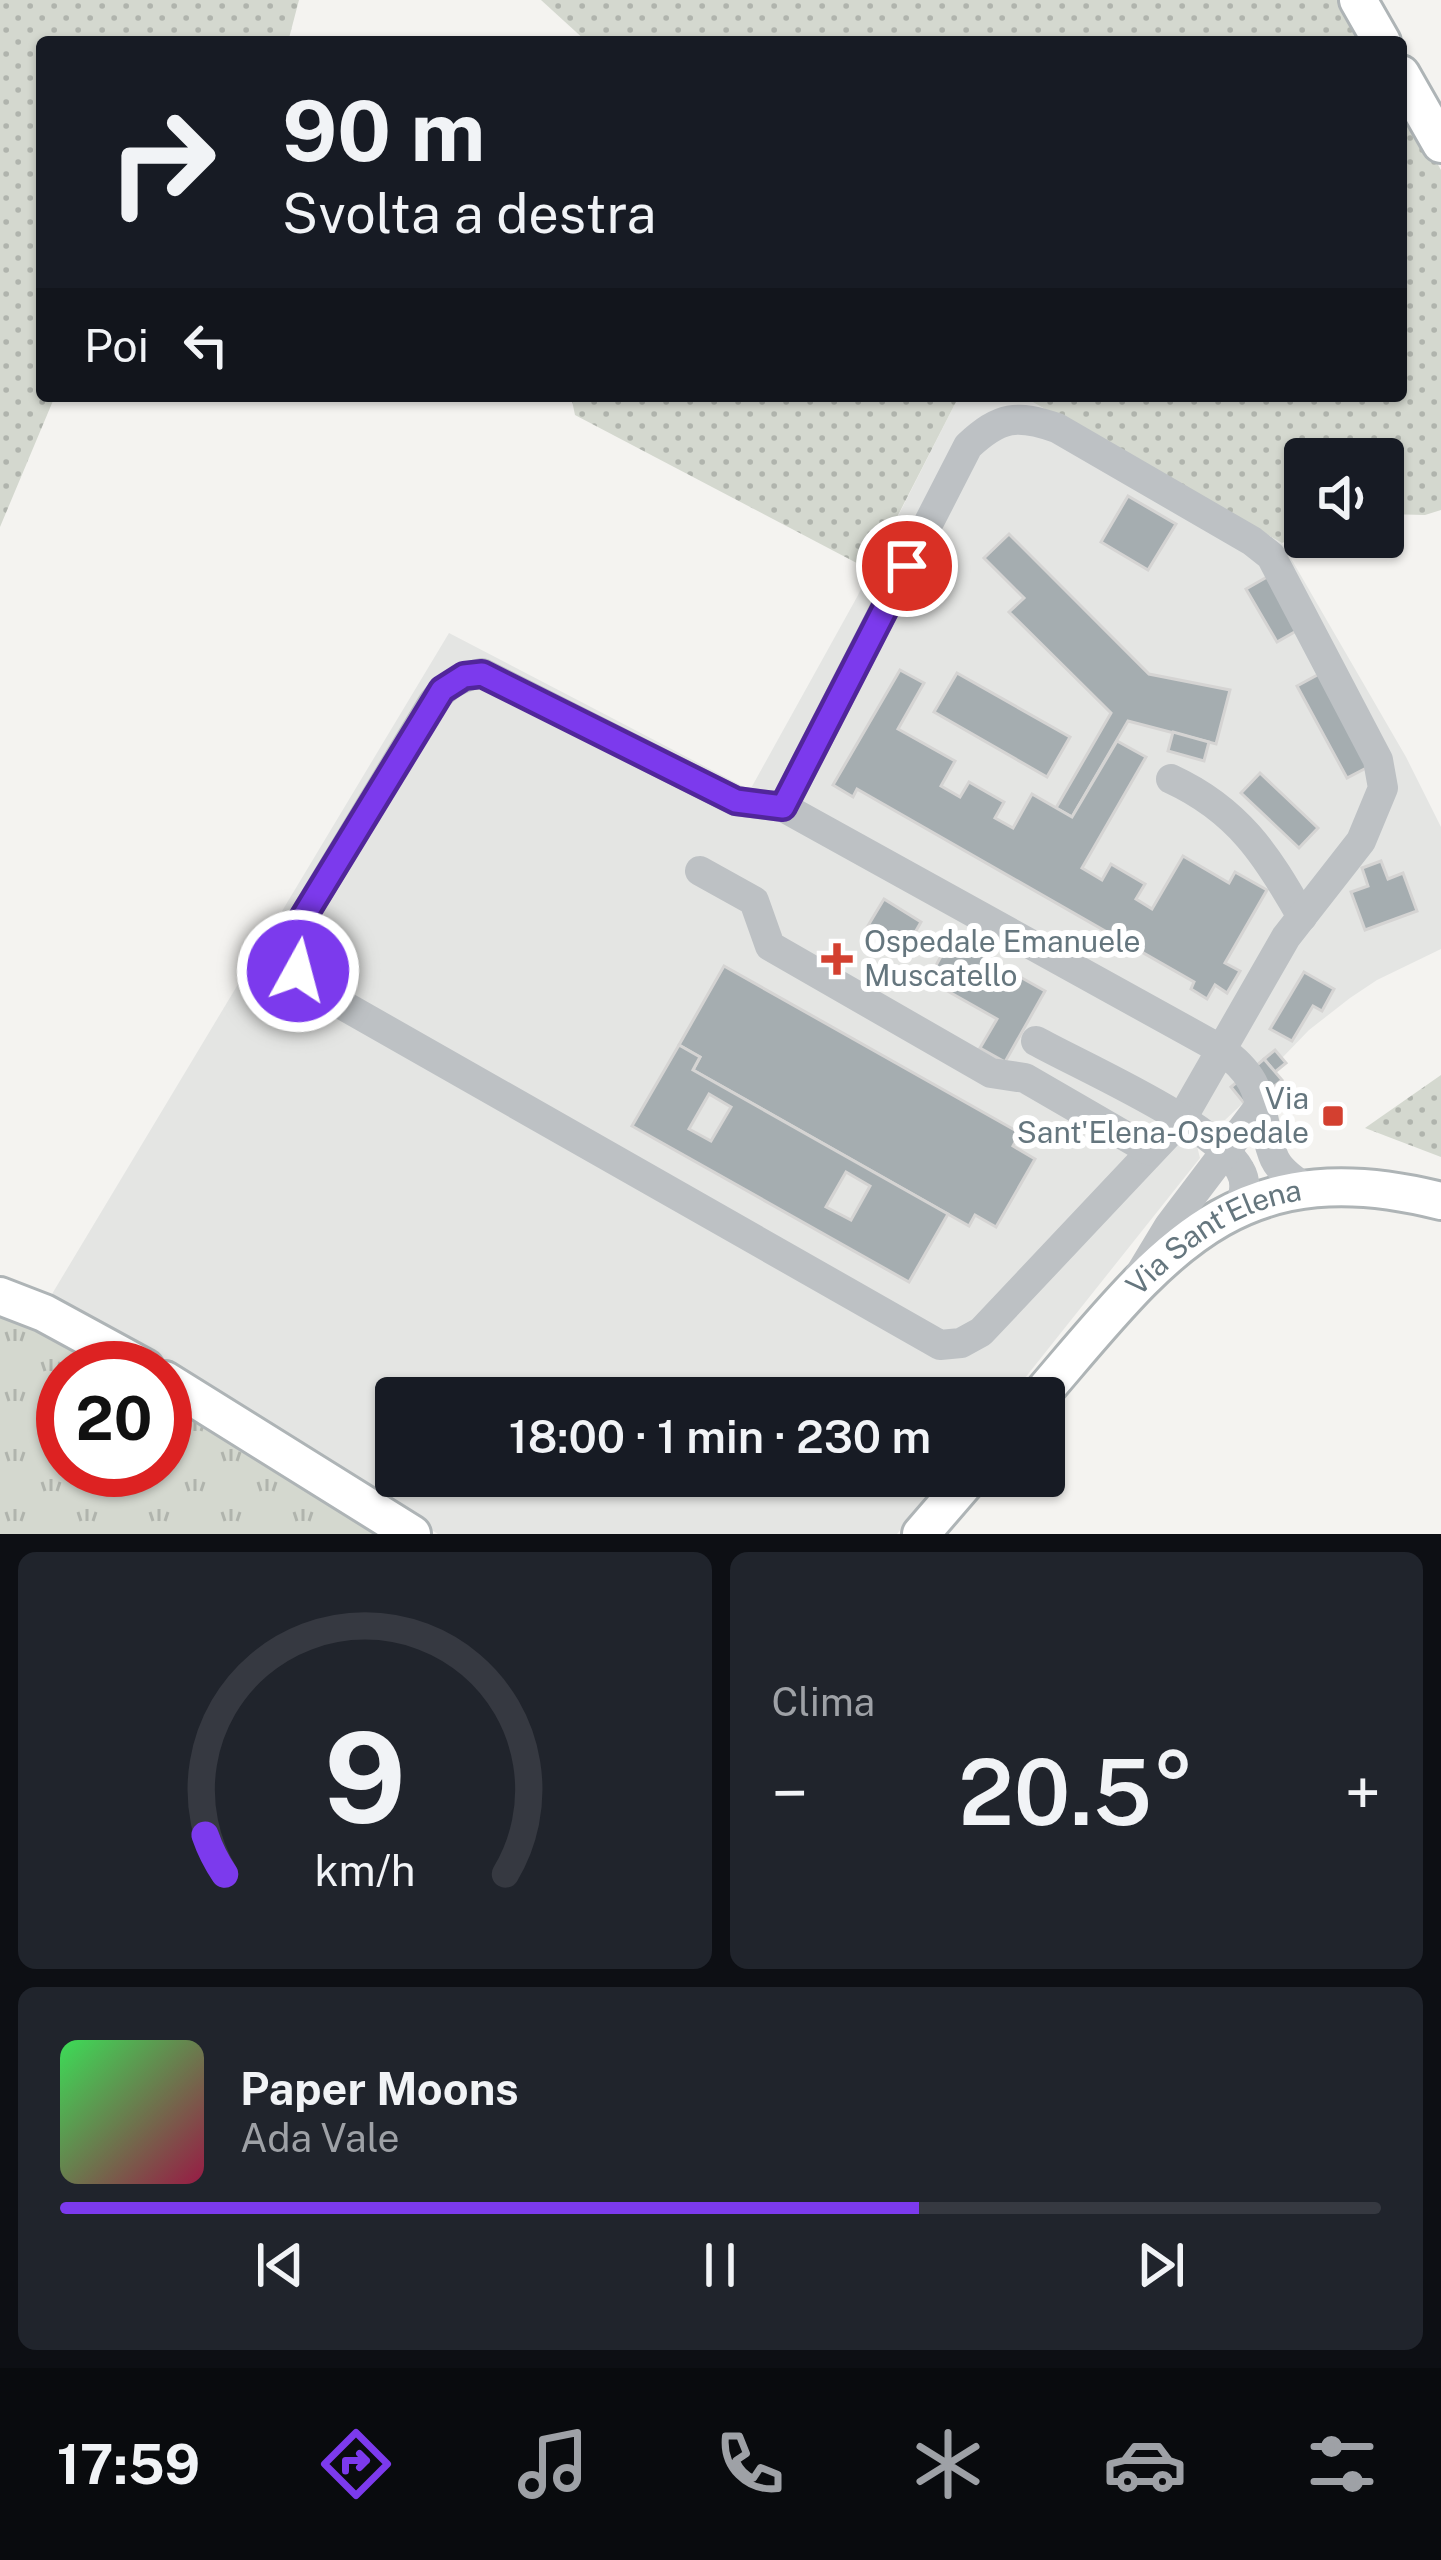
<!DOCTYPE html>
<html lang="it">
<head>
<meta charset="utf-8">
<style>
  :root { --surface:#171b24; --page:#20242c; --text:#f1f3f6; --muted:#9ea1a6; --line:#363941; --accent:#7c3aed }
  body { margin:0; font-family:"Public Sans",sans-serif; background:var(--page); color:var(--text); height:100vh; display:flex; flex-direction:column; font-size:45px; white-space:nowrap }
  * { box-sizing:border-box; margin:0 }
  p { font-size:39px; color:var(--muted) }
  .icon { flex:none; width:66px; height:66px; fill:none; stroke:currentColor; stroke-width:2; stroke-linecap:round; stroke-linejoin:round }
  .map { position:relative; height:1534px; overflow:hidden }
  .details { display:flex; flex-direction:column; gap:18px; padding:18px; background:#0d0f14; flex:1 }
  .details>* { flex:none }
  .top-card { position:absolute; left:36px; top:36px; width:1371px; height:366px; border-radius:12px; box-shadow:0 3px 9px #0004; background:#171b24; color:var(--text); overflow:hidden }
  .buttons { position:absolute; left:1284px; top:438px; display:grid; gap:24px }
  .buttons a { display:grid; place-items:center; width:120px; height:120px; border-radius:12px; background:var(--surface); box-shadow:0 3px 9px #0004; font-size:60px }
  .speed { position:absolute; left:36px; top:1341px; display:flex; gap:24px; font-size:60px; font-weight:700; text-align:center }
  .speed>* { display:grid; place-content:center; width:156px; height:156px; border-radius:50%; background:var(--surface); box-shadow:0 3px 9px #0004; line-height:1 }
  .speed .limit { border:18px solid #d22; background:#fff; color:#111 }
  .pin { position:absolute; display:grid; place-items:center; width:102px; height:102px; color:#fff; margin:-51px; border:6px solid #fff; border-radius:50%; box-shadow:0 3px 12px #0007 }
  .me { position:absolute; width:132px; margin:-66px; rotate:7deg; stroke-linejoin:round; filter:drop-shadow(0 0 9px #0008) }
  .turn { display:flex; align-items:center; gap:42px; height:252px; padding:0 48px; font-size:54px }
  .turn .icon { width:156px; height:156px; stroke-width:2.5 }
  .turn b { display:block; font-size:84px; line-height:102px }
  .then { display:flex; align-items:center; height:114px; padding:0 48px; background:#0003; gap:24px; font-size:45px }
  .big { font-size:90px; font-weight:600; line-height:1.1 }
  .details .card { flex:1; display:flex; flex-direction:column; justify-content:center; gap:18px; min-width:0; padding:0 42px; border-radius:18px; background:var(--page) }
  .details .dial { align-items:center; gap:0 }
  .dial svg { height:312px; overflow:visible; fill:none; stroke:var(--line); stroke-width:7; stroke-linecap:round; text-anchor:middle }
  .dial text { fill:var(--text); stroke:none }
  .song { display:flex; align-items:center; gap:36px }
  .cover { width:144px; height:144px; border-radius:18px; background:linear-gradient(135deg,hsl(130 70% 55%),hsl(340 70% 35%)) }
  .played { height:12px; border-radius:6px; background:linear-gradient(90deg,var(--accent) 65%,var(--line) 65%) }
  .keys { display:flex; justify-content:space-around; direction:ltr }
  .heat { display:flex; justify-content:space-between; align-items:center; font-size:66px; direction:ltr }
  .details .tiles { flex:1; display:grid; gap:18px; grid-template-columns:1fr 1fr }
  .card:last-child { grid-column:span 2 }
  .trip { position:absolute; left:375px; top:1377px; width:690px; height:120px; border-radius:12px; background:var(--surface); box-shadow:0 3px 9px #0004; font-weight:600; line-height:120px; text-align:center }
  .tab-bar { display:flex; height:192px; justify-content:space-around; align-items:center; background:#090b0e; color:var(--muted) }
  .tab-bar .icon { width:84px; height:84px }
  .tab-bar .on { color:var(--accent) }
  .tab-bar b { font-size:54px; color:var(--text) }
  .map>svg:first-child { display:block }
</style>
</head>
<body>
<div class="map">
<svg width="1441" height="1534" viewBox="0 0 1441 1534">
  <defs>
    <pattern id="grass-dots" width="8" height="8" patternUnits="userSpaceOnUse" patternTransform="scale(3)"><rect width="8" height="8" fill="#d4d8cf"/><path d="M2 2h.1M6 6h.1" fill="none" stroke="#b0b4ad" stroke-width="1.8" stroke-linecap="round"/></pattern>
    <pattern id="park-tufts" width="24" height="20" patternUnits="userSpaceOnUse" patternTransform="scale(3)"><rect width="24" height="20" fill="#d4d8cf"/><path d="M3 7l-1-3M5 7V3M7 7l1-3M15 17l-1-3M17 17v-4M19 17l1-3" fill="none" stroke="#b0b4ad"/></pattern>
  </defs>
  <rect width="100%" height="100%" fill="#f4f3f0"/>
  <path fill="#e4e5e3" d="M959,396H1022L1282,543L1406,757L1441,827V949L1377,980L1350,998L1309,1030L1282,1058L1286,1063L1225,1120L1216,1121L1197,1146L1200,1158L1009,1398H396V1476H945L897,1534H438L130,1339L49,1299L449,633L750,790L857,597Z"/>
  <g fill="url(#grass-dots)">
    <path d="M0,0H299L288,42H42V396H55L0,527Z"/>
    <path d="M541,0H1343L1367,42H587Z"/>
    <path d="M1401,100L1441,170V510L1425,515L1383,514V459H1305V533L1282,543L1022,396H1401Z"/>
    <path d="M571,396H959L870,570L575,415Z"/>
    <path d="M1441,1075V1157L1365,1128Z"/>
  </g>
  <path fill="url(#park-tufts)" d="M0,1314L32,1323L114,1368H63V1470H165V1398L385,1534H0Z"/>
  <g fill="#a5adb0" stroke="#d5d4d3" stroke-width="3" fill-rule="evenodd">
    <path d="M1128,496L1176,524L1148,570L1101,542Z"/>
    <path d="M1009,534L1149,674L1230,690L1216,744L1128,721L1072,817L1056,808L1111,713L1009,612L1024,598L984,558Z"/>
    <path d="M1267,577L1298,630L1277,642L1246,589Z"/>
    <path d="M900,670L924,683L898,729L955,761L941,786L960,797L969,782L1004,802L995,818L1013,828L1032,794L1072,817L1117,741L1146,757L1082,868L1102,880L1111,864L1145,884L1136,899L1152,909L1183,856L1229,883L1235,872L1267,890L1225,963L1240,971L1227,993L1215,985L1207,999L1191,989L1194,982L857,789L853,797L833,785Z"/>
    <path d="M957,673L1070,737L1047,777L934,712Z"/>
    <path d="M1321,673L1372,765L1347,778L1297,686Z"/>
    <path d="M1173,732L1209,742L1204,761L1168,751Z"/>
    <path d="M1260,773L1318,828L1299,848L1241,793Z"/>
    <path d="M1381,861L1388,879L1403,873L1417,911L1365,930L1351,892L1368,886L1362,868Z"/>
    <path d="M884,899L921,922L904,952L866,929Z"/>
    <path d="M951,938L1045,991L1005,1062L980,1048L997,1019L928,980Z"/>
    <path d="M724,966L1020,1133L1013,1146L1035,1159L996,1227L975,1215L969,1226L693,1070L700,1057L679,1045Z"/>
    <path d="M1304,972L1334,989L1322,1011L1313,1006L1292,1041L1270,1029Z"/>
    <path d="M679,1045L700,1057L693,1070L948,1214L909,1282L632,1126ZM709,1094L731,1107L711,1141L689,1129ZM846,1172L870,1186L851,1220L826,1207Z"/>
    <path d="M1275,1050L1286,1063L1275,1072L1264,1059Z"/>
    <path d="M1264,1059L1282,1080L1248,1108L1231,1087Z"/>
  </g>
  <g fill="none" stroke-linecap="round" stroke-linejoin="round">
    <g stroke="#aeb4b6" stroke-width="42">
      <g id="major">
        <path d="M1358,0L1382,42"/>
        <path d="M1401,74L1441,144"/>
        <path d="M0,1296L44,1313L145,1368"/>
        <path d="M165,1380L412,1534"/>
        <path id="s1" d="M1038,1398C1161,1255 1232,1148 1441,1201"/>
        <path d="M921,1534L971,1476"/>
      </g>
    </g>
    <g stroke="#bdc1c4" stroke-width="30">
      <path d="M1171,779C1238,810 1267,855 1302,917"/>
      <path d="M783,807L968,446C1000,416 1017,414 1057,428L1252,541L1271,556L1378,760L1383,788L1361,841L1286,937L1181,1120L981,1332L961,1343L940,1345L311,987L298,971L296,929L433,702C446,685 460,677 482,673L736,801L783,807L1220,1049C1268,1082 1256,1107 1273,1155C1278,1170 1294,1180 1306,1189"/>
      <path d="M700,871L754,901L770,946L991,1073L1025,1078L1151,1151"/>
      <path d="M1036,1041C1085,1068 1216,1125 1240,1170C1247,1182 1244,1193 1241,1206"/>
      <path d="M1140,1274L1169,1226L1262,1103"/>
    </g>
    <use href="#major" stroke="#fff" stroke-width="36"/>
  </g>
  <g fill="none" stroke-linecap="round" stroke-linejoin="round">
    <g stroke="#51269a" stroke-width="30">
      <path id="route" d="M298,971L296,929L442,690L464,676L482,674L736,801L783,807L907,566"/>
    </g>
    <use href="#route" stroke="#7c3aed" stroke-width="21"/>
  </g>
  <g fill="#d34030" stroke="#fff" stroke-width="4.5">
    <path d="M831 941h12v12h12v12h-12v12h-12v-12h-12v-12h12z"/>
    <rect x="1321" y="1104" width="24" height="24" rx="6"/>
  </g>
  <g text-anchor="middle" stroke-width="12" stroke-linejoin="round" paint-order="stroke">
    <g font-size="30" fill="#65767e" stroke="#fff" text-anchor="start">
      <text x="864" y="952">Ospedale Emanuele<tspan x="864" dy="34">Muscatello</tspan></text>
      <text x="1309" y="1109" text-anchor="end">Via<tspan x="1309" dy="34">Sant'Elena-Ospedale</tspan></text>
    </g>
    <g font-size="30" fill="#65767e" stroke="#fff">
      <text dy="10" stroke="none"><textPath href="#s1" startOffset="243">Via Sant'Elena</textPath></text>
    </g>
  </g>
</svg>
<div class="buttons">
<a><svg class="icon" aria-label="sound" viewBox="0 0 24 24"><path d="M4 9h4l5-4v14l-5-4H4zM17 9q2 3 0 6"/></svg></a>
</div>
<div class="speed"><div class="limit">20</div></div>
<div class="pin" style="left:907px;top:566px;background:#d93025"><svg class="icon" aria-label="arrive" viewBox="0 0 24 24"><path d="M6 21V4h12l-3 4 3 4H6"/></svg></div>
<svg class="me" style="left:298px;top:971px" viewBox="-20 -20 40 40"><circle r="17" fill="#7c3aed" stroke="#fff" stroke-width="3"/><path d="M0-11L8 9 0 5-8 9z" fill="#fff"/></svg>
<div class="trip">18:00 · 1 min · 230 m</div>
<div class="top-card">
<div class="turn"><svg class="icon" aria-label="right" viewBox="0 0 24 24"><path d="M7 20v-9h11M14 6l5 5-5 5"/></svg><div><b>90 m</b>Svolta a destra</div></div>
<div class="then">Poi<svg class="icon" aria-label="left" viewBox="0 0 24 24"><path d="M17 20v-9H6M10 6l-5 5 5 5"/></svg></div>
</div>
</div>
<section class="details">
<div class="tiles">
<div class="card dial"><svg viewBox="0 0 100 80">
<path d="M14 69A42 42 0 1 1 86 69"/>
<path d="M14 69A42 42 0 0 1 9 59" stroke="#7c3aed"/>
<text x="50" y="56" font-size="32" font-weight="700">9</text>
<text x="50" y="72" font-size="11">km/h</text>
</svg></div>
<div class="card"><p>Clima</p>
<div class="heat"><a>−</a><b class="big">20.5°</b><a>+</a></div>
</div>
<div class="card">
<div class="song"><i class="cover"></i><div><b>Paper Moons</b><p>Ada Vale</p></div></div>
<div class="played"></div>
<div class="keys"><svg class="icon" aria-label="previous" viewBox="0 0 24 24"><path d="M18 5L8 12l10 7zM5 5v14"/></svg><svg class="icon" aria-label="pause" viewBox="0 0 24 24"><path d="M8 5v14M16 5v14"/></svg><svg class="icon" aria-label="next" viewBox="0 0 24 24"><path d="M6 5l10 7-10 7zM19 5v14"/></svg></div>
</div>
</div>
</section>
<nav class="tab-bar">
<b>17:59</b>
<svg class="icon on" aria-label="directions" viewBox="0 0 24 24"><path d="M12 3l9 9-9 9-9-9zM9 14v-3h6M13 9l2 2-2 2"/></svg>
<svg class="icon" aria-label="music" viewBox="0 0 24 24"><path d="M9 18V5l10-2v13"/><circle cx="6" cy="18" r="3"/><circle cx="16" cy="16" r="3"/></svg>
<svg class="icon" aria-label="phone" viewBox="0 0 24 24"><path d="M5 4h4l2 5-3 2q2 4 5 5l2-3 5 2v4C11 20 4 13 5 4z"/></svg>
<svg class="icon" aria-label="climate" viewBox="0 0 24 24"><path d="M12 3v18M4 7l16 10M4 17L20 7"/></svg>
<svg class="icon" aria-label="car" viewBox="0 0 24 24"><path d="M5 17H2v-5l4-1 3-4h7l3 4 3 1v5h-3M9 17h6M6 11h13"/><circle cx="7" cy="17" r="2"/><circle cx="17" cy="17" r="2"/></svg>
<svg class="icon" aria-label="filters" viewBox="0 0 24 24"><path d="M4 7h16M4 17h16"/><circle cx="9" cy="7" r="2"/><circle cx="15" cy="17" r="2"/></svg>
</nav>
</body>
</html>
